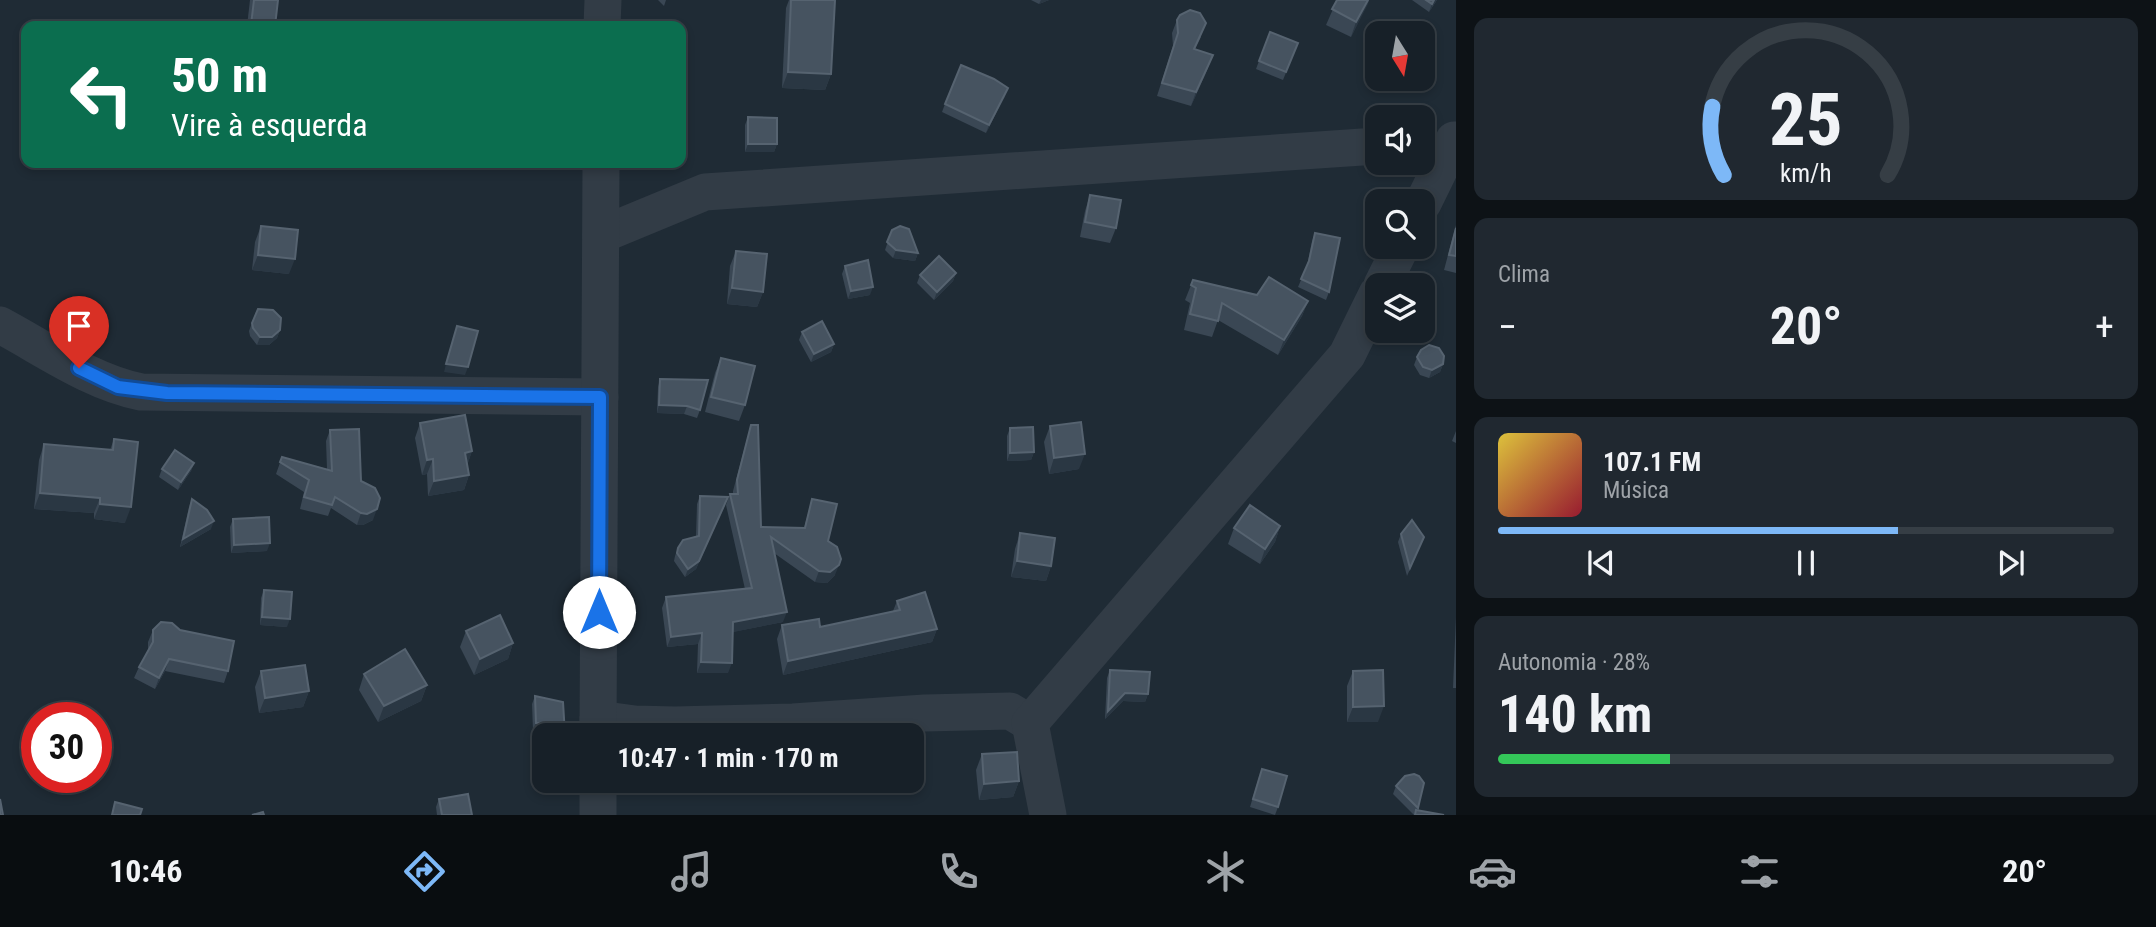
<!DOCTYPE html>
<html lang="pt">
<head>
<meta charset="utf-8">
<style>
  :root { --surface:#172028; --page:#202830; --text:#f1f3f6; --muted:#9ea3a8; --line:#363e45; --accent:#7db8f7 }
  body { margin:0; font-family:"Roboto Condensed",sans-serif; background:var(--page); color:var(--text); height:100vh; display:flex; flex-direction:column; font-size:26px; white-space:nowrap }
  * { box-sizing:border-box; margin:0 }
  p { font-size:23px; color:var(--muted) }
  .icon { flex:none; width:38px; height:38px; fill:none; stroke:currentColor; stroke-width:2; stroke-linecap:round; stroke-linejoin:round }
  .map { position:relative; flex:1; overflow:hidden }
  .side { display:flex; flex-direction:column; gap:18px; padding:18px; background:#0d1216; width:700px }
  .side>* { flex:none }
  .top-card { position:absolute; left:21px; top:21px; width:665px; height:147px; border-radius:14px; box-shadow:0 4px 10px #0003,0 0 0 2px var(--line); background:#0b6e4f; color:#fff; overflow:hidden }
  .needle { width:46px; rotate:169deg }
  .fabs { position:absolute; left:1365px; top:21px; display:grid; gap:14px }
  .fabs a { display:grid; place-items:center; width:70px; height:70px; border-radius:14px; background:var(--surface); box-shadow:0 4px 10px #0003,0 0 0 2px var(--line); font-size:35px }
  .speed { position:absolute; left:21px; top:702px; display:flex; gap:14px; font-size:35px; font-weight:700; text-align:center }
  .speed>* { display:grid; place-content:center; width:91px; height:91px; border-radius:50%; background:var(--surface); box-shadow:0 4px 10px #0003,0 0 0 2px var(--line); line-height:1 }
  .speed .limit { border:10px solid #d22; background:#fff; color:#111 }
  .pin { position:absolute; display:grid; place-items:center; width:60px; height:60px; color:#fff; margin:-72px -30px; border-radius:50% 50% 50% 0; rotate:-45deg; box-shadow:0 0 7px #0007 }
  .pin .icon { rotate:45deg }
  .me { position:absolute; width:77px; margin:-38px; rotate:0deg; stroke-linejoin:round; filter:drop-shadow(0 0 5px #0008) }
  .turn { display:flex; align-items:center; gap:24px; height:147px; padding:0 35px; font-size:32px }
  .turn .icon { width:91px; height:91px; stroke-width:2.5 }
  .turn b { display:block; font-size:49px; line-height:60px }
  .big { font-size:52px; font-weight:700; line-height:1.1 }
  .side .card { flex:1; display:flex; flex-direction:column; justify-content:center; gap:10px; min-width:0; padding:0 24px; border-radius:14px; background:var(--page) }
  .side .dial { align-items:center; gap:0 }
  .dial svg { height:182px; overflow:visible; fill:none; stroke:var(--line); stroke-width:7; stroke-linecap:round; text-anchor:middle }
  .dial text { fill:var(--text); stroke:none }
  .song { display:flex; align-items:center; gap:21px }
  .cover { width:84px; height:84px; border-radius:10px; background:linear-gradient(135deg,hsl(50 70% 55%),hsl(350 70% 35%)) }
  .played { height:7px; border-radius:4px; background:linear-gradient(90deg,var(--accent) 65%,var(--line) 65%) }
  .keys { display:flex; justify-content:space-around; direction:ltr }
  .heat { display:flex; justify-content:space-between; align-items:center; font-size:38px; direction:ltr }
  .charge { height:10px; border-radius:5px; background:linear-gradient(90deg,#34c759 28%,var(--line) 0) }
  .trip { position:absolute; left:532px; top:723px; width:392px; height:70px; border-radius:14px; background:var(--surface); box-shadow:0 4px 10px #0003,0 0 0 2px var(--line); font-weight:700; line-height:70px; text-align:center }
  .dock { display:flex; height:112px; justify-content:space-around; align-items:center; background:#090d10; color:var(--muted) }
  .dock .icon { width:49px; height:49px }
  .dock .active { color:var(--accent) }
  .dock b { font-size:32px; color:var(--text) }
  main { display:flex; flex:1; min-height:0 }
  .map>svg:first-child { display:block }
</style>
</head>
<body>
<main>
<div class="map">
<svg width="1456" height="815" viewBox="0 0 1456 815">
  <rect width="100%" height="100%" fill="#1f2b35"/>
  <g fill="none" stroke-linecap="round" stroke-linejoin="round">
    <g stroke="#323c46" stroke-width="37">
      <path d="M602,26L603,0"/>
      <path d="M1423,203L1454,140"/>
      <path d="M601,235L705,192L1377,146"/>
      <path d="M1382,285L1401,247"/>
      <path d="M0,325C45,349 91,382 141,392L600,397"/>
      <path d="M598,719L635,724L675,725L793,722L925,713L1010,711L1030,723"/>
      <path d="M598,735L601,163"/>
      <path d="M598,815V780"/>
      <path d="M1048,815L1030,723L1347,355L1377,294"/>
    </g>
  </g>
  <g fill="#3a4754">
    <path d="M250,0H278L275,26H247Z"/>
    <path d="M658,0H666L664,6Z"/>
    <path d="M789,0H835L831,74L825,90L782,88L786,8Z"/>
    <path d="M1031,0H1049L1039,4Z"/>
    <path d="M1337,0H1369L1351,37L1326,25Z"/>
    <path d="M1412,0H1437L1429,12Z"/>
    <path d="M1177,20L1201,37L1195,49L1208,68L1191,106L1157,96L1173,46L1172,33Z"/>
    <path d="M1270,32L1298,43L1283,80L1256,69Z"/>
    <path d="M1005,96L986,133L942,112L945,104Z"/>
    <path d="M748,117L777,144L774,152H745V125Z"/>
    <path d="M418,163H429L423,168Z"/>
    <path d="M1090,195L1116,228L1110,243L1080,237L1085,211Z"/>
    <path d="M1456,225V273L1444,270Z"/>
    <path d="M261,226L289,274L252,270L255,242Z"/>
    <path d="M892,230L918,253L915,261L893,258L885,250Z"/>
    <path d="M1315,233L1329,292L1326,300L1298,287L1307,266L1312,241Z"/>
    <path d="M736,251L763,292L757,307L727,304L730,266Z"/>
    <path d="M845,266L870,295L848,299L842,274Z"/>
    <path d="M956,273L953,281L934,300L917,283L920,275Z"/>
    <path d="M1193,280L1257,295L1308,301L1302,316L1278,355L1218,320L1212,337L1184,330L1190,303L1185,300Z"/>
    <path d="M252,323L280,330L277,338L269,345H257L250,336L249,331Z"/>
    <path d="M802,332L834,344L831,352L811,362L799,340Z"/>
    <path d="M1417,357L1443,364L1440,372L1429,378L1420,375L1414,365Z"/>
    <path d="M721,358L745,405L739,421L705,412L715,373Z"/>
    <path d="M660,379L700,410L697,418L684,414L657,413L658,387Z"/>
    <path d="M420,423L472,451L467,465L469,475L464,490L428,496L427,474L422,475L415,438Z"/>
    <path d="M751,425L761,527L804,528L812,499L828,541L835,575L827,583L815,582L774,553L783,622L732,632L728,673H697L698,644L667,647L662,608L666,597L745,589L726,505L730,494H733V491L748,435Z"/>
    <path d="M1050,426L1079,469L1049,474L1044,442Z"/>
    <path d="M1010,428L1034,452L1031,460L1007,461V436Z"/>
    <path d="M330,430L361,481L373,520L363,525H357L331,508L328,516L300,509L304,492L276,474L282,457L327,469L326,441Z"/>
    <path d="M1456,431V443L1452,441Z"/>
    <path d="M114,439L125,523L94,519V513L34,509L39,460L44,444L110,450Z"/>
    <path d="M194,463L191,471L178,490L159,477L162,469Z"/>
    <path d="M700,496L725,505L696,569L685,577L674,561L675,556L678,548L696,536L697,504Z"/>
    <path d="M192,499L211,529L180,547L189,507Z"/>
    <path d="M233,519L267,551L231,553L230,527Z"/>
    <path d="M1280,526L1275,542L1260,564L1228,544L1234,528Z"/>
    <path d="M1020,533L1051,566L1046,581L1011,577L1015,549Z"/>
    <path d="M1401,534L1424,537L1407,576L1398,542Z"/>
    <path d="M264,590L287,627L260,625L261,598Z"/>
    <path d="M897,601L937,629L932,642L783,675L777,639L782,625L820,627L893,611Z"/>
    <path d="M1456,617V688H1453Z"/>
    <path d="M153,630H180L228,671L224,683L165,671L155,689L134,678L139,667L148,650V642Z"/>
    <path d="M466,631L513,643L508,659L474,675L460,647Z"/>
    <path d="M1110,670L1148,694L1145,702L1123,701L1105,719L1107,678Z"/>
    <path d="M261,671L309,691L303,707L259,713L255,687Z"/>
    <path d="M1353,671L1378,722H1347V686Z"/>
    <path d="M364,674L427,685L421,701L378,722L359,690Z"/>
    <path d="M535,696L544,763L538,762L536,731H533L532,704Z"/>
    <path d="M982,754L1019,781L1013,797L979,800L976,770Z"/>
    <path d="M43,777H70L68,788L45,790Z"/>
    <path d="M1259,777L1278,807L1275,815L1250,807Z"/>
    <path d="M1424,783L1417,811L1444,815H1414L1393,794L1396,786Z"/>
    <path d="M439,799L472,815H437L436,807Z"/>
  </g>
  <g fill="#2a3743">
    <path d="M1041,0H1049L1039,4Z"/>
    <path d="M1368,0H1369L1368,4L1351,37L1356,22Z"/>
    <path d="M1434,0H1437L1429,12L1432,4Z"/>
    <path d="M1213,55L1208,68L1191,106L1196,92Z"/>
    <path d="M788,72L831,74L825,90L782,88Z"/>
    <path d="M1008,88L1005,96L986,133L989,125Z"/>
    <path d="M748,144H777L774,152H745Z"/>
    <path d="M896,250L918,253L915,261L893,258Z"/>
    <path d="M258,255L295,259L289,274L252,270Z"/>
    <path d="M956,273L953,281L934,300L937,292Z"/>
    <path d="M873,287L870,295L848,299L851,291Z"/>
    <path d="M732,288L763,292L757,307L727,304Z"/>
    <path d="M1308,301L1302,316L1278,355L1284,340Z"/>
    <path d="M280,330L277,338L269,345H257L260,337Z"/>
    <path d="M834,344L831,352L811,362L814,354Z"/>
    <path d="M446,364L468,367L465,375L444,372Z"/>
    <path d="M1443,364L1440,372L1429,378L1432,370Z"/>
    <path d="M659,405L687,406L684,414L657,413Z"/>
    <path d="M472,451L467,466L465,453Z"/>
    <path d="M1034,452L1031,460L1007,461L1010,453Z"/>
    <path d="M1085,454L1079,469L1049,474L1054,458Z"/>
    <path d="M433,459L427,474L422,475L427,460Z"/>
    <path d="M194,463L191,471L178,490L181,482Z"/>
    <path d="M469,475L464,490L428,496L434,481Z"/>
    <path d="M40,493L100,498L94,513L34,509Z"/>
    <path d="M728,497L696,569L685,577L688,569Z"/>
    <path d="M100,504L131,507L125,523L94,519Z"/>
    <path d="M377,509L373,520L363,525H357L361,513Z"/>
    <path d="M214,521L211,529L180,547L183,539Z"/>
    <path d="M1280,526L1275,542L1260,564L1265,549Z"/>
    <path d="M270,543L267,551L231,553L234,545Z"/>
    <path d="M1017,561L1051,566L1046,581L1011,577Z"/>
    <path d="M839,565L835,575L827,583L815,582L819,571Z"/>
    <path d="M787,612L783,622L729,633L733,622Z"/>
    <path d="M262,617L290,619L287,627L260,625Z"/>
    <path d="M937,629L932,642L783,675L788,661Z"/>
    <path d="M702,633L698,644L667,647L671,637Z"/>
    <path d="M513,643L508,659L474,675L480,659Z"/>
    <path d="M169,659L165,671L155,689L159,678Z"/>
    <path d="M701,662L732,663L728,673H697Z"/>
    <path d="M427,685L421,701L378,722L384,706Z"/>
    <path d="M309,691L303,707L259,713L265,698Z"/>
    <path d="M1125,693L1148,694L1145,702L1123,701L1105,719L1108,711Z"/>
    <path d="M1384,706L1378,722H1347L1353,707Z"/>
    <path d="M536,723H539L536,731H533Z"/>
    <path d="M541,754L544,755V763L538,762Z"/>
    <path d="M71,780L68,788L45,790L47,782Z"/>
    <path d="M1019,781L1013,797L979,800L984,784Z"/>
  </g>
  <g fill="#465360" stroke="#566370" stroke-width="2">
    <path d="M254,0H278L275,26L251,25Z"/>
    <path d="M791,0H835L831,74L788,72Z"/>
    <path d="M1337,0H1368L1356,22L1332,9Z"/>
    <path d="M1426,0H1434L1432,4Z"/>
    <path d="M1190,10L1200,13L1206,23L1194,49L1213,55L1196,92L1162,83L1178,33L1177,20L1180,15Z"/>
    <path d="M1270,32L1298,43L1286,72L1259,61Z"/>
    <path d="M961,65L994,79L1008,88L989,125L945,104Z"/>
    <path d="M748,117L777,118V144H748Z"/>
    <path d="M1090,195L1121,200L1116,228L1085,222Z"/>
    <path d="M261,226L298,230L295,259L258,255Z"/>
    <path d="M900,226L909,229L918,253L896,250L887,242L892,230Z"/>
    <path d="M1456,228V256L1449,255Z"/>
    <path d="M1315,233L1340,238L1329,292L1301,279L1309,261Z"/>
    <path d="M736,251L767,254L763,292L732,288Z"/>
    <path d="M939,256L956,273L937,292L920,275Z"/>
    <path d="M868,260L873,287L851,291L845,266Z"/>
    <path d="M1269,277L1308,301L1284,340L1222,303L1218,321L1190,314L1196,288L1191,285L1193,280L1257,295Z"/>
    <path d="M258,309L273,310L281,318L280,330L272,337H260L253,328L252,323Z"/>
    <path d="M822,321L834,344L814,354L802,332Z"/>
    <path d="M457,326L478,331L468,367L446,364Z"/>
    <path d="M1429,345L1439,348L1444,356L1443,364L1432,370L1423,367L1417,357L1421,350Z"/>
    <path d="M721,358L755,366L745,405L711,397Z"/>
    <path d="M660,379L708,380L700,410L687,406L659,405Z"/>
    <path d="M465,415L472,451L465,453L469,475L434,481L433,459L427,460L420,423Z"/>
    <path d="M1081,422L1085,454L1054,458L1050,426Z"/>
    <path d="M751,425H758L761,527L805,528L812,499L837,504L828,541L837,547L841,559L839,565L830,572L819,571L771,537L787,612L733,622L732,663L701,662L702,633L671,637L666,597L752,588L730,494H738L737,480Z"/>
    <path d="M1033,427L1034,452L1010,453V428Z"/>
    <path d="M359,429L361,481L375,488L380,498L377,509L367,514L361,513L335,497L332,505L304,497L309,480L280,462L282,457L332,471L330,430Z"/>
    <path d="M114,439L138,442L131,507L100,504V498L40,493L44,444L113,450Z"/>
    <path d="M175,450L194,463L181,482L162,469Z"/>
    <path d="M700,496L728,497L699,561L688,569L677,553L678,548L683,540L699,536Z"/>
    <path d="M192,499L207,510L214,521L183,539Z"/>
    <path d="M1250,505L1280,526L1265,549L1234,528Z"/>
    <path d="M269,517L270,543L234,545L233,519Z"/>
    <path d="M1412,520L1424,537L1410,568L1401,534Z"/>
    <path d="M1020,533L1055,538L1051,566L1017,561Z"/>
    <path d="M264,590L292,592L290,619L262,617Z"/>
    <path d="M925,592L937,629L788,661L782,625L819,619L820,627L900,610L897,601Z"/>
    <path d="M500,615L513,643L480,659L466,631Z"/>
    <path d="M161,622L172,623L180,630L234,641L228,671L169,659L159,678L139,667L153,642V630Z"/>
    <path d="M405,649L427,685L384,706L364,674Z"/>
    <path d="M305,665L309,691L265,698L261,671Z"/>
    <path d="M1110,670L1150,672L1148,694L1125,693L1108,711Z"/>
    <path d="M1383,670L1384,706L1353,707V671Z"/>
    <path d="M535,696L563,702L565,735H544V755L541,754L539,723H536Z"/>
    <path d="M1017,752L1019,781L984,784L982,754Z"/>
    <path d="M1262,769L1287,776L1278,807L1253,799Z"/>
    <path d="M1414,774L1419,776L1424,783L1418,808L1396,786L1405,776Z"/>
    <path d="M47,777H70L71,780L47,782Z"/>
    <path d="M468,794L472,815H442L439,799Z"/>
    <path d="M0,799L3,815H0Z"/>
    <path d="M115,802L142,809L140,815H112Z"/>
    <path d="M1416,810L1444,815H1415Z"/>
    <path d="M263,812L264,815H252Z"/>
  </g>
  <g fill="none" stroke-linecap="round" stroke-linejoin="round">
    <g stroke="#114b97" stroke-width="18">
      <path id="route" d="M79,368L118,387L167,393L600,397L599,612"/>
    </g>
    <use href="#route" stroke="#1a73e8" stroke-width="12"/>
  </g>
</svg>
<div class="fabs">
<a><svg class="needle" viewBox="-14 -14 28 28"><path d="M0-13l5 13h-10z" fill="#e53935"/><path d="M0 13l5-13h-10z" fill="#9ea3a8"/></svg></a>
<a><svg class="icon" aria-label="sound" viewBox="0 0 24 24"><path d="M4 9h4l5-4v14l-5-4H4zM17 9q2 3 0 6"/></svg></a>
<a><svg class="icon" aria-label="search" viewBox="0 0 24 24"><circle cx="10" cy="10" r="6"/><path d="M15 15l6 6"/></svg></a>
<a><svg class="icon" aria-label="layers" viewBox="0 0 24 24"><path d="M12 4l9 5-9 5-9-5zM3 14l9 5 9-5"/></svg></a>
</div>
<div class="speed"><div class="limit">30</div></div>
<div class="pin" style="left:79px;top:368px;background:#d93025"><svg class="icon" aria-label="arrive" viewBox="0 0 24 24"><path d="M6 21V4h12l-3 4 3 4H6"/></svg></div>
<svg class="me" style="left:599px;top:612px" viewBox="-20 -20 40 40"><circle r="19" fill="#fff"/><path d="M0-13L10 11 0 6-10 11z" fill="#1a73e8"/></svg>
<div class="trip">10:47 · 1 min · 170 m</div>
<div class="top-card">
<div class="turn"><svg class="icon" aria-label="left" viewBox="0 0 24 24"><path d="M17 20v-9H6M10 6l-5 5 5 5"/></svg><div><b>50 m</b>Vire à esquerda</div></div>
</div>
</div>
<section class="side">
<div class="card dial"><svg viewBox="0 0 100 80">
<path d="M14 69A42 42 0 1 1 86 69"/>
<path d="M14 69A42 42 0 0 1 9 39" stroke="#7db8f7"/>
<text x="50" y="56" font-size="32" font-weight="700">25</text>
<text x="50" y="72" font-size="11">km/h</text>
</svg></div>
<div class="card"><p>Clima</p>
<div class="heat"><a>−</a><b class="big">20°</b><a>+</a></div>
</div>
<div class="card">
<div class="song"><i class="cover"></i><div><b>107.1 FM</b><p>Música</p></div></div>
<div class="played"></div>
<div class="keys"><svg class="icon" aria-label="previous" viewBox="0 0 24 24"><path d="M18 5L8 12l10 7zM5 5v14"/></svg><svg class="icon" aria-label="pause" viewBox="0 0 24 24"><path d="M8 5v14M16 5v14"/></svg><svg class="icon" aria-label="next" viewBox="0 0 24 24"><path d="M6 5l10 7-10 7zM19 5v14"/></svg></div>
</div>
<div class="card"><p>Autonomia · 28%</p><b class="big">140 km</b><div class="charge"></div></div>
</section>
</main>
<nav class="dock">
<b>10:46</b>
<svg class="icon active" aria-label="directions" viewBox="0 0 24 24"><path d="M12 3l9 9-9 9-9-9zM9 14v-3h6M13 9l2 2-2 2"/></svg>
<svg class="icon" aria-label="music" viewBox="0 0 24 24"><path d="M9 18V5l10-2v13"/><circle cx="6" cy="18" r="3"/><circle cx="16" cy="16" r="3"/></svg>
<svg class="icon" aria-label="phone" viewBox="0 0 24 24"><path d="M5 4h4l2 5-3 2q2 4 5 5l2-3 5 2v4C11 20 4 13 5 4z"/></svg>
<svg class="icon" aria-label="climate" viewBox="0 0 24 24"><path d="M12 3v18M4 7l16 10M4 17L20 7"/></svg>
<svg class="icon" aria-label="car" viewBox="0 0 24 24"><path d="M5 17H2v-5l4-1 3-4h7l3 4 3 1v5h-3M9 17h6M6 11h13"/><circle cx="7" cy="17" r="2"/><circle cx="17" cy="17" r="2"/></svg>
<svg class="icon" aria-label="filters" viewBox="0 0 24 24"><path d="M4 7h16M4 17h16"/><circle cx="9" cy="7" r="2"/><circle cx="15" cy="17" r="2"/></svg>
<b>20°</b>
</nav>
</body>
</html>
